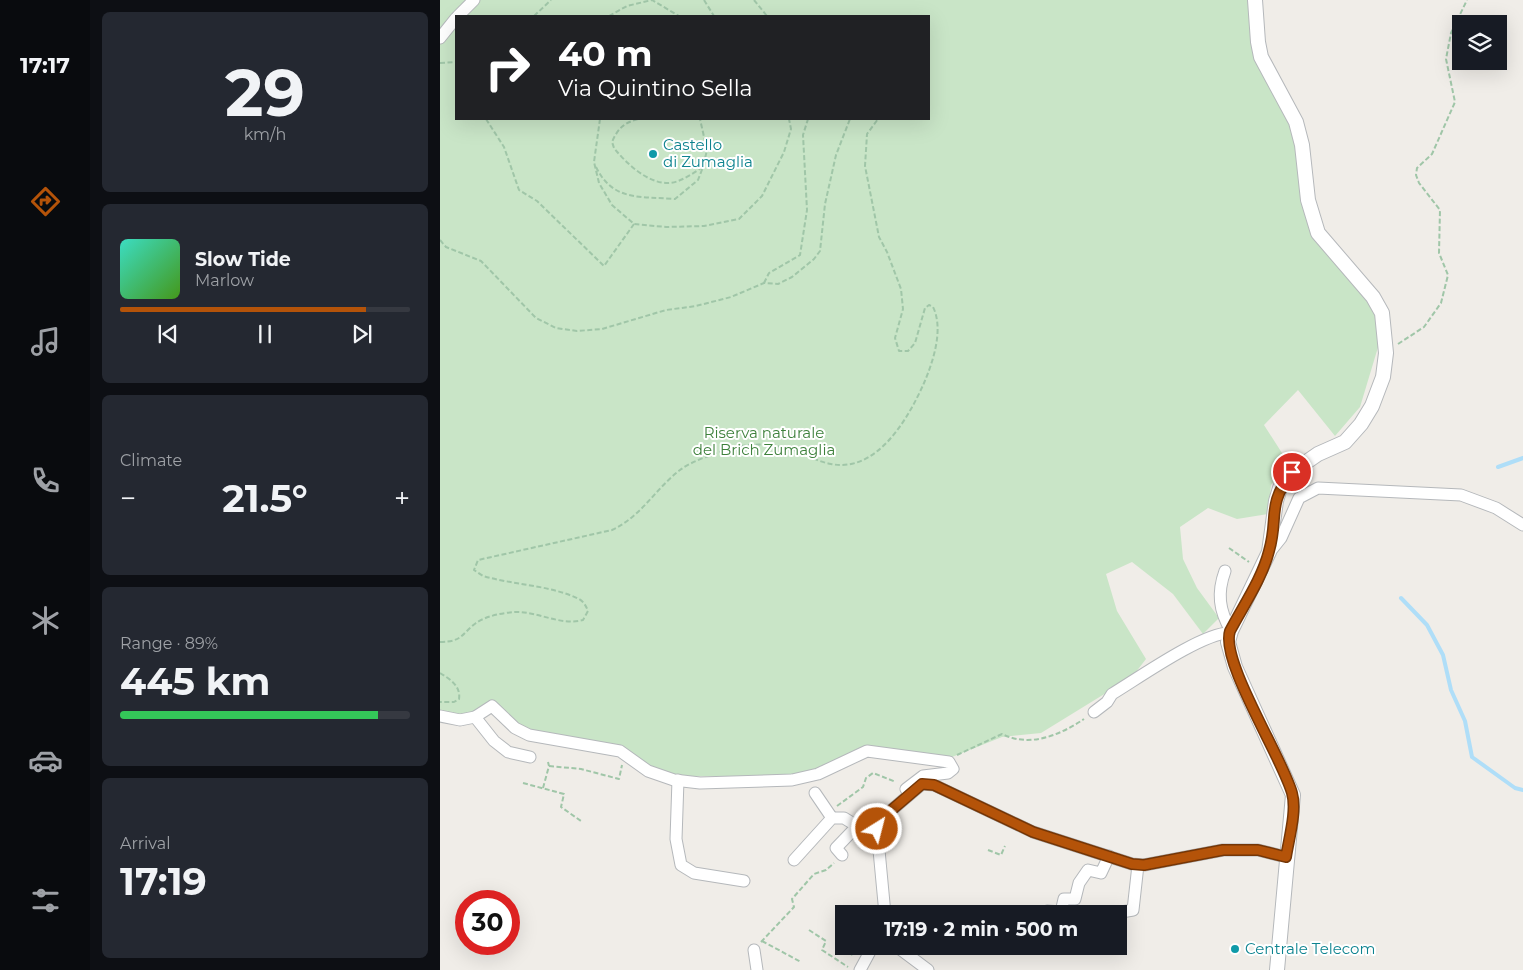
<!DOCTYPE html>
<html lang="en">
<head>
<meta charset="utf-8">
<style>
  :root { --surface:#171b24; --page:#242831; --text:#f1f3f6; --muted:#9ea1a6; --line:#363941; --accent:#b45309 }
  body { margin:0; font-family:Montserrat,sans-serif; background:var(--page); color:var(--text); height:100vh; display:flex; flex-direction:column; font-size:19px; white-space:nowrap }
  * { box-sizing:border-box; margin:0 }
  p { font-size:16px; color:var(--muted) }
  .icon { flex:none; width:28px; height:28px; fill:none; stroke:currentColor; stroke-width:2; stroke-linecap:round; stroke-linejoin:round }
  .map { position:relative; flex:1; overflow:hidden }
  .panel { display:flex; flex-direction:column; gap:12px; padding:12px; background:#0d0f14; width:350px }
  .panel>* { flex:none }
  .top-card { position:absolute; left:15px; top:15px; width:475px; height:105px; border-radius:0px; box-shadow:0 5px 20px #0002; background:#202124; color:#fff; overflow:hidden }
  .buttons { position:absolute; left:1012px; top:15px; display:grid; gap:10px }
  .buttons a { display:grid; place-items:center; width:55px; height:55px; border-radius:0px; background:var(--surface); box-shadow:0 5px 20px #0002; font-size:25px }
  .speed { position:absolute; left:15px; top:890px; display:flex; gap:10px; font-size:25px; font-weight:700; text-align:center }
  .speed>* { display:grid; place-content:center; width:65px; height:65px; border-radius:50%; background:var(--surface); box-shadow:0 5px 20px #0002; line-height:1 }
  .speed .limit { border:8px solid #d22; background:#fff; color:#111 }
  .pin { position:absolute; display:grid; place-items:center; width:42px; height:42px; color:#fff; margin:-21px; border:2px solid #fff; border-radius:50%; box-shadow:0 1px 5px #0007 }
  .me { position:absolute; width:55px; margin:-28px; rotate:36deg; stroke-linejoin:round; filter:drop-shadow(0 0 4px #0008) }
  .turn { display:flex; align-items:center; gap:18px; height:105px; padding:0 20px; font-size:22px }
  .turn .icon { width:65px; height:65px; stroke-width:2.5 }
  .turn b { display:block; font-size:35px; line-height:42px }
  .big { font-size:38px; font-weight:700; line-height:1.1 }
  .panel .tile { flex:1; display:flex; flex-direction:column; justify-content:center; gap:8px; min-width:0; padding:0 18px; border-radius:8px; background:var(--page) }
  .panel .dial { align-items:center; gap:0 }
  .dial b { font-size:65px; line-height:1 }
  .song { display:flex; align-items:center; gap:15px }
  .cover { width:60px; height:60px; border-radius:8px; background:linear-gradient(135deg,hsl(170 70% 55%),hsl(100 70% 35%)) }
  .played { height:5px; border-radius:2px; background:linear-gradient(90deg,var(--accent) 85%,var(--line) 85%) }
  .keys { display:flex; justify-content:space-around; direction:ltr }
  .heat { display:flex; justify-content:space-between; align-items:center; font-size:28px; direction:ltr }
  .charge { height:8px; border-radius:4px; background:linear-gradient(90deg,#34c759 89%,var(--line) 0) }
  .trip { position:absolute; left:395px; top:905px; width:292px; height:50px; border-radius:0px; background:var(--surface); box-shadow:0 5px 20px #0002; font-weight:700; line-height:50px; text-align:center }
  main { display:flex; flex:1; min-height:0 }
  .tab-bar { display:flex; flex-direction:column; width:90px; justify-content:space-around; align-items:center; background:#090b0e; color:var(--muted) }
  .tab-bar .icon { width:35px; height:35px }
  .tab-bar .current { color:var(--accent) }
  .tab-bar b { font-size:22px; color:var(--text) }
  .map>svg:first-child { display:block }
</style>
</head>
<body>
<main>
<nav class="tab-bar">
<b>17:17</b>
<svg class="icon current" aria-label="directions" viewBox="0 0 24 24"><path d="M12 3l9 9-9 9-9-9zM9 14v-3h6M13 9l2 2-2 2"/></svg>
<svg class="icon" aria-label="music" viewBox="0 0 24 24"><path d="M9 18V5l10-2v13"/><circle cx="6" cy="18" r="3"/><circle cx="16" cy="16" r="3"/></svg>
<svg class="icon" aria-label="phone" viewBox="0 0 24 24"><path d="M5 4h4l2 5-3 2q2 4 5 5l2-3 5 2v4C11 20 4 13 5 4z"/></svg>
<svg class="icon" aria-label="climate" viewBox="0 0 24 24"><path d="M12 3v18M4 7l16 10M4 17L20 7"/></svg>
<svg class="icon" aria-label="car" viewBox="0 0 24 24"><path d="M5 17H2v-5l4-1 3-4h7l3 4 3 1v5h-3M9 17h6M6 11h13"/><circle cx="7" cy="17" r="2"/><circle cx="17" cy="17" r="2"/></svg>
<svg class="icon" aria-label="filters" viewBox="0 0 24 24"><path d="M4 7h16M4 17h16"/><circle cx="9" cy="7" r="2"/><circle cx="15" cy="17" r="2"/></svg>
</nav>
<section class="panel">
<div class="tile dial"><b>29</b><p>km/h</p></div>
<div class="tile">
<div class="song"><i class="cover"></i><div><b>Slow Tide</b><p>Marlow</p></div></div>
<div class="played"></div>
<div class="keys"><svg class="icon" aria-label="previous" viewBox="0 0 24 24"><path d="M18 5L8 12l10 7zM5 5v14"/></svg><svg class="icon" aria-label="pause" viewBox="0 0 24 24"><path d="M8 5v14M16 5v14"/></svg><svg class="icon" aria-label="next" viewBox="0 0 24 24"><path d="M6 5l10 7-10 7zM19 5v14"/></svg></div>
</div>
<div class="tile"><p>Climate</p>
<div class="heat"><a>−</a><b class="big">21.5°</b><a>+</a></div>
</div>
<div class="tile"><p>Range · 89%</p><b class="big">445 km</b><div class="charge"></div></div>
<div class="tile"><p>Arrival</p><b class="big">17:19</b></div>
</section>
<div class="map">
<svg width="1083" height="970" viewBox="0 0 1083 970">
  <rect width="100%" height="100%" fill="#f0ede8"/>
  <path fill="#c9e5c7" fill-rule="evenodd" d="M0,0H811L815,57L852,125L873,233L918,287L934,311L939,344L920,407L895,436L858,390L824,425L849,464L831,485L828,514L797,519L768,508L740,527L743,559L757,588L779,618L763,634L733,594L692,562L666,574L677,611L706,659L692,677L601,733L562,737L507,759L430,747L388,765L351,777L237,776L199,761L90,730C74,724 66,709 51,701C30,715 25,716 0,711ZM16,16H489V119H16Z"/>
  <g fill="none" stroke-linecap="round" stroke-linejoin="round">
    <g stroke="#afdef8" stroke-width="4">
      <path d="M1058,467L1083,458"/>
      <path d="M961,598L987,625L1003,655L1011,690L1025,721L1032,757L1075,788L1083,790"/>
    </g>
    <g stroke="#b5b8bb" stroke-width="13">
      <g id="minor">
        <path d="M18,16L34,0"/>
        <path d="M0,38L16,18"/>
        <path d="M829,553L841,538L859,498L878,488L1021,495L1056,508L1083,525"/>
        <path d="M785,571C777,593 779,610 791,631"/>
        <path d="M654,712L667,702L672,694C697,679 762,633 789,633"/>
        <path d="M0,716L20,720L35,717L52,706L75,728L89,735L180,751L208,771L234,780L260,783L352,780L378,774L427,751L509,762L513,769L508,773L483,776L466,789L469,794"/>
        <path d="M35,717L54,741L68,752L90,757"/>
        <path d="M238,780L236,839L241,865L254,873L304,881"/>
        <path d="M375,793L392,818"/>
        <path d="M402,855L396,848L421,822L437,829"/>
        <path d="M354,860L392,818H404L417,826"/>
        <path d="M607,911L621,912L624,899H635L639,883L648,870L661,873L669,856"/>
        <path d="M445,914L437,829L441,819L482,784L494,785L593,832L692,864L704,865L783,850H818L846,857"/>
        <path d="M670,914L693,910L698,865"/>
        <path d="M456,946L488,970"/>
        <path d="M314,950L317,970"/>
        <path d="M420,970L433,946"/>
      </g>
    </g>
    <g stroke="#b5b8bb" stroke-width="16">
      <path id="tertiary" d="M815,0L818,42L821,57L856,122L862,145L868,200L878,233L933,297L942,313L946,353L943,377L932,406L921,424L905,442L878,454L852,472L840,488L836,501L829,552L791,631L788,642L795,667L853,795L837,970"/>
    </g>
    <g stroke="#a0c6a8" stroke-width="2" stroke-dasharray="5 2.5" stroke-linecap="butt">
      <path d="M264,0L274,16"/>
      <path d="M314,0L327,16"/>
      <path d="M94,16L111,0"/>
      <path d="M169,16L187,6L212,0L239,16"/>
      <path d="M0,63L16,62"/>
      <path d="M46,119L64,147L79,190L97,201L164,266L194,224"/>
      <path d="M160,119L154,162L159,183L172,205L194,224L226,227L264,226L299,219L322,196L344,152L351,129L349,119"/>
      <path d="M198,119C184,123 178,128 172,142L174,148C186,163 206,182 226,183C239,184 253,173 263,167L267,150L260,119"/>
      <path d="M156,167C173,202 201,196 235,199L258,180L263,167"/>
      <path d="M0,240L6,247L41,261L96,318L116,328L137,331L162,329L226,310L256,306L291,297L324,283L338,284L352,277L374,259L380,251L385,204L396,155L410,119"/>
      <path d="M324,283L329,273L360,255L367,210L363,135L368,119"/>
      <path d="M958,344L984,327L1001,303L1008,275L999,253L1000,210L979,183L976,175L977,168L992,154L1015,102L1006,59L1011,33L1027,0"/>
      <path d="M789,548L809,562"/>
      <path d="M0,642C23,642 22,633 36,623C46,616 62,613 74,612C98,611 119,626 143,620L148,611C146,606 144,602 139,599C110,585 74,585 43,576L34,570L38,560L172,530C202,516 215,489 240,470C252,461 271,455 285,450C309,442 336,443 359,452C370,457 380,462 391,464C437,473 468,419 484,383C493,362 504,329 493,307L489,305L485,308L475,343L468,351H459L455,338L463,309L461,289L447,252L439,237L425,166L427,134L438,119"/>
      <path d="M0,673C10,679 21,686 19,699L14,702H0"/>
      <path d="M517,755L562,734C590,748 620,735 644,719"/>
      <path d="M109,766L141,769L179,779L182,765"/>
      <path d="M83,783L124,794L121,807L141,821"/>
      <path d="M103,788L109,766L108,762"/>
      <path d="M397,806L423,787L426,778L433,773L456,782"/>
      <path d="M548,850L561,855L565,846"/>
      <path d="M402,907L404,922"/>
      <path d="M369,930L386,941L382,950L408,967"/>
      <path d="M404,930L397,945L414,956"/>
      <path d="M322,941L361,962"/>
      <path d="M321,942L354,907L352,899L374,874L386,870L394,863"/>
    </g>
    <use href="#minor" stroke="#fff" stroke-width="11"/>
    <use href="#tertiary" stroke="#fff" stroke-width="14"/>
  </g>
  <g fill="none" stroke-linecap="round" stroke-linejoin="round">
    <g stroke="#753606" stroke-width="12">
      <path id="route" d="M437,829L441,819L482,784L494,785L593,832L692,864L704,865L783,850H818L846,857C849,838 857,811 852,793C842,757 780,661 790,631C803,606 822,579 829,551C839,517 826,506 852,472"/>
    </g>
    <use href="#route" stroke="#b45309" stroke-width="9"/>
  </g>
  <g fill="#0f9aa8" stroke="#fff" stroke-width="2">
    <circle cx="213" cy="154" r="5"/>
    <circle cx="795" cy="949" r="5"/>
  </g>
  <g text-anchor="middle" stroke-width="4" stroke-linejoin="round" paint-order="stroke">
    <g font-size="15" fill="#0d838f" stroke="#fff" text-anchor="start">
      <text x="223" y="150">Castello<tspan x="223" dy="17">di Zumaglia</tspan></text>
      <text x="805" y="954">Centrale Telecom</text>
    </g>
    <g font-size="15" fill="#3e813c" stroke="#fff">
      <text x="324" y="438">Riserva naturale<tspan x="324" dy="17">del Brich Zumaglia</tspan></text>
    </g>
  </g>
</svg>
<div class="buttons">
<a><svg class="icon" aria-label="layers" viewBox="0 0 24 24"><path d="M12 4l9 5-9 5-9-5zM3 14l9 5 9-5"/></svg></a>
</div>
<div class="speed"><div class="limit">30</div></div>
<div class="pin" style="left:852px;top:472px;background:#d93025"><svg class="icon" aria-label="arrive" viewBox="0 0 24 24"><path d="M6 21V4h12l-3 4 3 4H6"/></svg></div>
<svg class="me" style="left:437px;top:829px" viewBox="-20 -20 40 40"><circle r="17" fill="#b45309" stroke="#fff" stroke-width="3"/><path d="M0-11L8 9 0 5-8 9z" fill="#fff"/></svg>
<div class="trip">17:19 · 2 min · 500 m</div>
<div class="top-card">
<div class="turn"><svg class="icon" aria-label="right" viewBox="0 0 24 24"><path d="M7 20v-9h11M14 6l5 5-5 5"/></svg><div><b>40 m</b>Via Quintino Sella</div></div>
</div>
</div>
</main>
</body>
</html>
